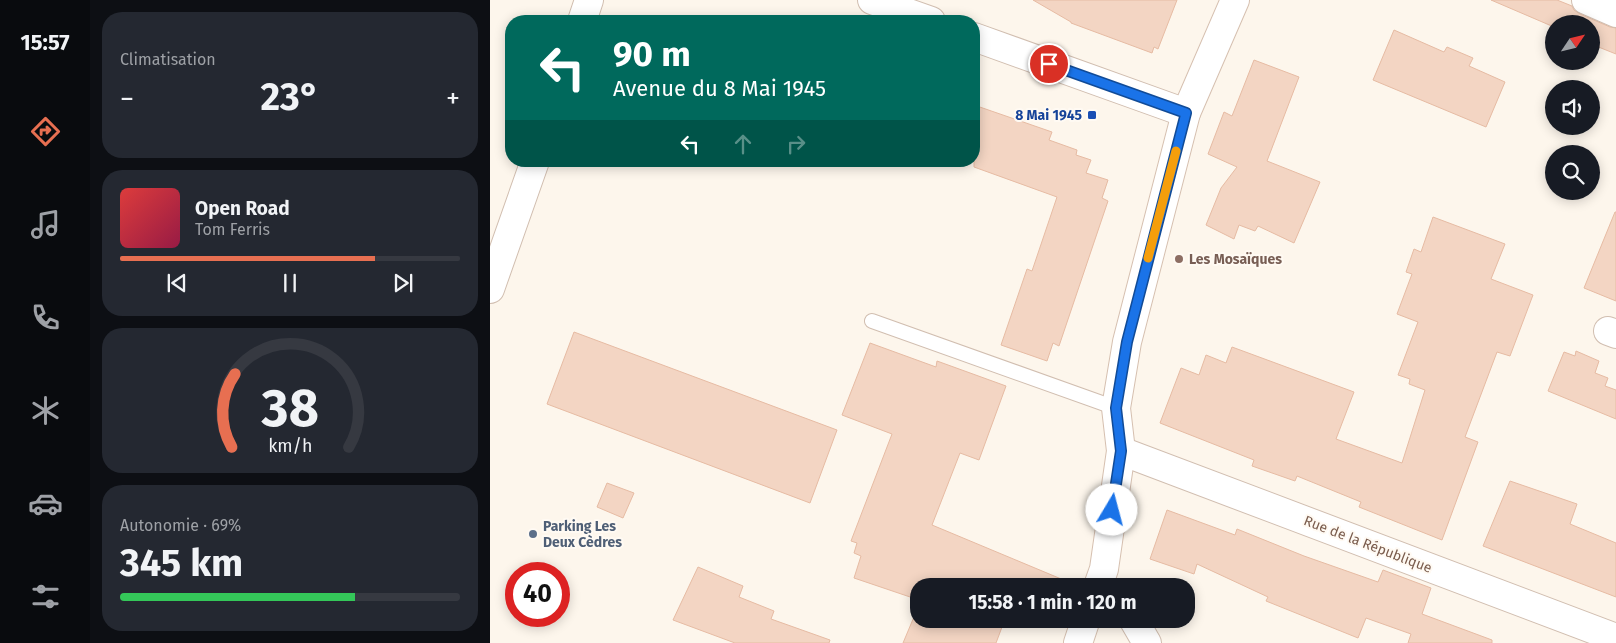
<!DOCTYPE html>
<html lang="fr">
<head>
<meta charset="utf-8">
<style>
  :root { --surface:#171b24; --page:#242831; --text:#f1f3f6; --muted:#9ea1a6; --line:#363941; --accent:#e76f51 }
  body { margin:0; font-family:"Fira Sans",sans-serif; background:var(--page); color:var(--text); height:100vh; display:flex; flex-direction:column; font-size:19px; white-space:nowrap }
  * { box-sizing:border-box; margin:0 }
  p { font-size:16px; color:var(--muted) }
  .icon { flex:none; width:28px; height:28px; fill:none; stroke:currentColor; stroke-width:2; stroke-linecap:round; stroke-linejoin:round }
  .map { position:relative; flex:1; overflow:hidden }
  .sheet { display:flex; flex-direction:column; gap:12px; padding:12px; background:#0d0f14; width:400px }
  .sheet>* { flex:none }
  .top-card { position:absolute; left:15px; top:15px; width:475px; height:152px; border-radius:20px; box-shadow:0 2px 12px #0003; background:#00695c; color:#fff; overflow:hidden }
  .needle { width:32px; rotate:55deg }
  .controls { position:absolute; left:1055px; top:15px; display:grid; gap:10px }
  .controls a { display:grid; place-items:center; width:55px; height:55px; border-radius:50%; background:var(--surface); box-shadow:0 2px 12px #0003; font-size:25px }
  .speed { position:absolute; left:15px; top:562px; display:flex; gap:10px; font-size:25px; font-weight:700; text-align:center }
  .speed>* { display:grid; place-content:center; width:65px; height:65px; border-radius:50%; background:var(--surface); box-shadow:0 2px 12px #0003; line-height:1 }
  .speed .limit { border:8px solid #d22; background:#fff; color:#111 }
  .pin { position:absolute; display:grid; place-items:center; width:42px; height:42px; color:#fff; margin:-21px; border:2px solid #fff; border-radius:50%; box-shadow:0 1px 5px #0007 }
  .me { position:absolute; width:55px; margin:-28px; rotate:8deg; stroke-linejoin:round; filter:drop-shadow(0 0 4px #0008) }
  .turn { display:flex; align-items:center; gap:18px; height:105px; padding:0 25px; font-size:22px }
  .turn .icon { width:65px; height:65px; stroke-width:2.5 }
  .turn b { display:block; font-size:35px; line-height:42px }
  .lanes { display:flex; align-items:center; height:48px; padding:0 25px; background:#0003; justify-content:center; gap:25px; direction:ltr }
  .lanes .off { opacity:.35 }
  .big { font-size:38px; font-weight:700; line-height:1.1 }
  .sheet .card { flex:1; display:flex; flex-direction:column; justify-content:center; gap:8px; min-width:0; padding:0 18px; border-radius:20px; background:var(--page) }
  .sheet .dial { align-items:center; gap:0 }
  .dial svg { height:130px; overflow:visible; fill:none; stroke:var(--line); stroke-width:7; stroke-linecap:round; text-anchor:middle }
  .dial text { fill:var(--text); stroke:none }
  .song { display:flex; align-items:center; gap:15px }
  .cover { width:60px; height:60px; border-radius:8px; background:linear-gradient(135deg,hsl(0 70% 55%),hsl(340 70% 35%)) }
  .played { height:5px; border-radius:2px; background:linear-gradient(90deg,var(--accent) 75%,var(--line) 75%) }
  .keys { display:flex; justify-content:space-around; direction:ltr }
  .heat { display:flex; justify-content:space-between; align-items:center; font-size:28px; direction:ltr }
  .charge { height:8px; border-radius:4px; background:linear-gradient(90deg,#34c759 69%,var(--line) 0) }
  .trip { position:absolute; left:420px; top:578px; width:285px; height:50px; border-radius:20px; background:var(--surface); box-shadow:0 2px 12px #0003; font-weight:700; line-height:50px; text-align:center }
  main { display:flex; flex:1; min-height:0 }
  .tabs { display:flex; flex-direction:column; width:90px; justify-content:space-around; align-items:center; background:#090b0e; color:var(--muted) }
  .tabs .icon { width:35px; height:35px }
  .tabs .current { color:var(--accent) }
  .tabs b { font-size:22px; color:var(--text) }
  .map>svg:first-child { display:block }
</style>
</head>
<body>
<main>
<nav class="tabs">
<b>15:57</b>
<svg class="icon current" aria-label="directions" viewBox="0 0 24 24"><path d="M12 3l9 9-9 9-9-9zM9 14v-3h6M13 9l2 2-2 2"/></svg>
<svg class="icon" aria-label="music" viewBox="0 0 24 24"><path d="M9 18V5l10-2v13"/><circle cx="6" cy="18" r="3"/><circle cx="16" cy="16" r="3"/></svg>
<svg class="icon" aria-label="phone" viewBox="0 0 24 24"><path d="M5 4h4l2 5-3 2q2 4 5 5l2-3 5 2v4C11 20 4 13 5 4z"/></svg>
<svg class="icon" aria-label="climate" viewBox="0 0 24 24"><path d="M12 3v18M4 7l16 10M4 17L20 7"/></svg>
<svg class="icon" aria-label="car" viewBox="0 0 24 24"><path d="M5 17H2v-5l4-1 3-4h7l3 4 3 1v5h-3M9 17h6M6 11h13"/><circle cx="7" cy="17" r="2"/><circle cx="17" cy="17" r="2"/></svg>
<svg class="icon" aria-label="filters" viewBox="0 0 24 24"><path d="M4 7h16M4 17h16"/><circle cx="9" cy="7" r="2"/><circle cx="15" cy="17" r="2"/></svg>
</nav>
<section class="sheet">
<div class="card"><p>Climatisation</p>
<div class="heat"><a>−</a><b class="big">23°</b><a>+</a></div>
</div>
<div class="card">
<div class="song"><i class="cover"></i><div><b>Open Road</b><p>Tom Ferris</p></div></div>
<div class="played"></div>
<div class="keys"><svg class="icon" aria-label="previous" viewBox="0 0 24 24"><path d="M18 5L8 12l10 7zM5 5v14"/></svg><svg class="icon" aria-label="pause" viewBox="0 0 24 24"><path d="M8 5v14M16 5v14"/></svg><svg class="icon" aria-label="next" viewBox="0 0 24 24"><path d="M6 5l10 7-10 7zM19 5v14"/></svg></div>
</div>
<div class="card dial"><svg viewBox="0 0 100 80">
<path d="M14 69A42 42 0 1 1 86 69"/>
<path d="M14 69A42 42 0 0 1 16 24" stroke="#e76f51"/>
<text x="50" y="56" font-size="32" font-weight="700">38</text>
<text x="50" y="72" font-size="11">km/h</text>
</svg></div>
<div class="card"><p>Autonomie · 69%</p><b class="big">345 km</b><div class="charge"></div></div>
</section>
<div class="map">
<svg width="1126" height="643" viewBox="0 0 1126 643">
  <rect width="100%" height="100%" fill="#fdf6ec"/>
  <g fill="#f3d5c3" stroke="#e6bba3">
    <path d="M543,0H687L668,49L664,47L662,53L581,23V22Z"/>
    <path d="M1001,0H1067L1082,6L1084,10L1090,14L1120,27L1126,28V54L1101,44V24H1064V27Z"/>
    <path d="M904,30L954,52L957,47L983,58L979,66L1015,82L996,127L883,80Z"/>
    <path d="M764,60L809,77L777,161L830,182L804,243L768,226L765,231L749,225L744,239L716,225L731,188L747,167L718,154L734,112L742,116Z"/>
    <path d="M484,105L562,132L559,140L587,150L586,155L601,160L596,173L618,180L612,198L618,201L569,346L563,343L557,361L511,345L537,269L542,271L567,197L484,167Z"/>
    <path d="M1125,212H1126V301L1094,288Z"/>
    <path d="M943,217L1015,244L1001,279L1043,295L1020,356L1007,352L975,437L988,442L952,540L869,507L871,502L807,476L805,481L762,466L764,460L670,423L691,368L709,375L716,355L736,363L742,347L864,392L846,439L912,463L935,390L919,384L920,379L908,375L928,322L907,314L922,274L916,272L924,249L931,252Z"/>
    <path d="M84,332L347,430L320,503L57,404Z"/>
    <path d="M380,343L446,367L447,361L516,386L489,460L470,453L442,525L588,586H429V600L364,578L371,556L364,553L367,543L361,541L402,434L352,415Z"/>
    <path d="M1086,351L1109,361L1105,373L1118,378L1115,386L1126,390V419L1058,391L1074,352L1085,356Z"/>
    <path d="M1020,481L1087,504L1080,524L1126,543V597L993,546Z"/>
    <path d="M117,483L144,493L133,518L107,507Z"/>
    <path d="M677,510L745,535L747,529L814,556L888,582L893,570L941,588L932,614L1002,640V643H918L921,634L876,618L868,638L776,601L778,597L707,564L704,574L660,559Z"/>
    <path d="M208,567L253,586L249,597L284,611L281,619L340,640L339,643H245L183,620Z"/>
    <path d="M429,605V619H515L506,643H413Z"/>
  </g>
  <g fill="none" stroke-linecap="round" stroke-linejoin="round">
    <g stroke="#d1beb0" stroke-width="16">
      <path id="lane" d="M382,321L626,408"/>
    </g>
    <g stroke="#d1beb0" stroke-width="30">
      <g id="street">
        <path d="M382,0L441,21"/>
        <path d="M1096,0L1126,13"/>
        <path d="M92,21L99,0"/>
        <path d="M484,37L696,113"/>
        <path d="M0,289L45,161"/>
        <path d="M1118,331L1126,334"/>
        <path d="M631,451L1126,638"/>
        <path d="M643,619L657,643"/>
      </g>
    </g>
    <g stroke="#d6c0b0" stroke-width="30">
      <g id="secondary">
        <path d="M608,586L614,569L631,451L626,408L637,342L696,113L745,0"/>
        <path d="M588,643L596,619"/>
      </g>
    </g>
    <use href="#lane" stroke="#fff" stroke-width="14"/>
    <use href="#street" stroke="#fff" stroke-width="28"/>
    <use href="#secondary" stroke="#fff" stroke-width="28"/>
  </g>
  <g fill="none" stroke-linecap="round" stroke-linejoin="round">
    <g stroke="#114b97" stroke-width="12">
      <path id="route" d="M559,64L696,113L637,342L626,408L631,451L622,510"/>
    </g>
    <use href="#route" stroke="#1a73e8" stroke-width="9"/>
    <path stroke="#f59e0b" stroke-width="9" d="M658,258L686,151"/>
  </g>
  <rect fill="#1a4fb4" stroke="#fffaf3" stroke-width="2" x="597" y="110" width="10" height="10" rx="2.5"/>
  <circle fill="#8d6e63" stroke="#fffaf3" stroke-width="2" cx="689" cy="259" r="5"/>
  <circle fill="#5c6f8a" stroke="#fffaf3" stroke-width="2" cx="43" cy="534" r="5"/>
  <g text-anchor="middle" stroke-width="4" stroke-linejoin="round" paint-order="stroke">
    <g font-size="14" font-weight="bold" fill="#164399" stroke="#fffaf3" text-anchor="end">
      <text x="592" y="120">8 Mai 1945</text>
    </g>
    <g font-size="14" font-weight="bold" fill="#785e54" stroke="#fffaf3" text-anchor="start">
      <text x="699" y="264">Les Mosaïques</text>
    </g>
    <g font-size="14" font-weight="bold" fill="#4e5e75" stroke="#fffaf3" text-anchor="start">
      <text x="53" y="531">Parking Les<tspan x="53" dy="16">Deux Cèdres</tspan></text>
    </g>
    <g font-size="14" fill="#7a5c4d" stroke="#fffaf3">
      <text transform="translate(878 544) rotate(21)" y="5">Rue de la République</text>
    </g>
  </g>
</svg>
<div class="controls">
<a><svg class="needle" viewBox="-14 -14 28 28"><path d="M0-13l5 13h-10z" fill="#e53935"/><path d="M0 13l5-13h-10z" fill="#9ea1a6"/></svg></a>
<a><svg class="icon" aria-label="sound" viewBox="0 0 24 24"><path d="M4 9h4l5-4v14l-5-4H4zM17 9q2 3 0 6"/></svg></a>
<a><svg class="icon" aria-label="search" viewBox="0 0 24 24"><circle cx="10" cy="10" r="6"/><path d="M15 15l6 6"/></svg></a>
</div>
<div class="speed"><div class="limit">40</div></div>
<div class="pin" style="left:559px;top:64px;background:#d93025"><svg class="icon" aria-label="arrive" viewBox="0 0 24 24"><path d="M6 21V4h12l-3 4 3 4H6"/></svg></div>
<svg class="me" style="left:622px;top:510px" viewBox="-20 -20 40 40"><circle r="19" fill="#fff"/><path d="M0-13L10 11 0 6-10 11z" fill="#1a73e8"/></svg>
<div class="trip">15:58 · 1 min · 120 m</div>
<div class="top-card">
<div class="turn"><svg class="icon" aria-label="left" viewBox="0 0 24 24"><path d="M17 20v-9H6M10 6l-5 5 5 5"/></svg><div><b>90 m</b>Avenue du 8 Mai 1945</div></div>
<div class="lanes"><svg class="icon" aria-label="left" viewBox="0 0 24 24"><path d="M17 20v-9H6M10 6l-5 5 5 5"/></svg><svg class="icon off" aria-label="ahead" viewBox="0 0 24 24"><path d="M12 20V5M6 11l6-6 6 6"/></svg><svg class="icon off" aria-label="right" viewBox="0 0 24 24"><path d="M7 20v-9h11M14 6l5 5-5 5"/></svg></div>
</div>
</div>
</main>
</body>
</html>
